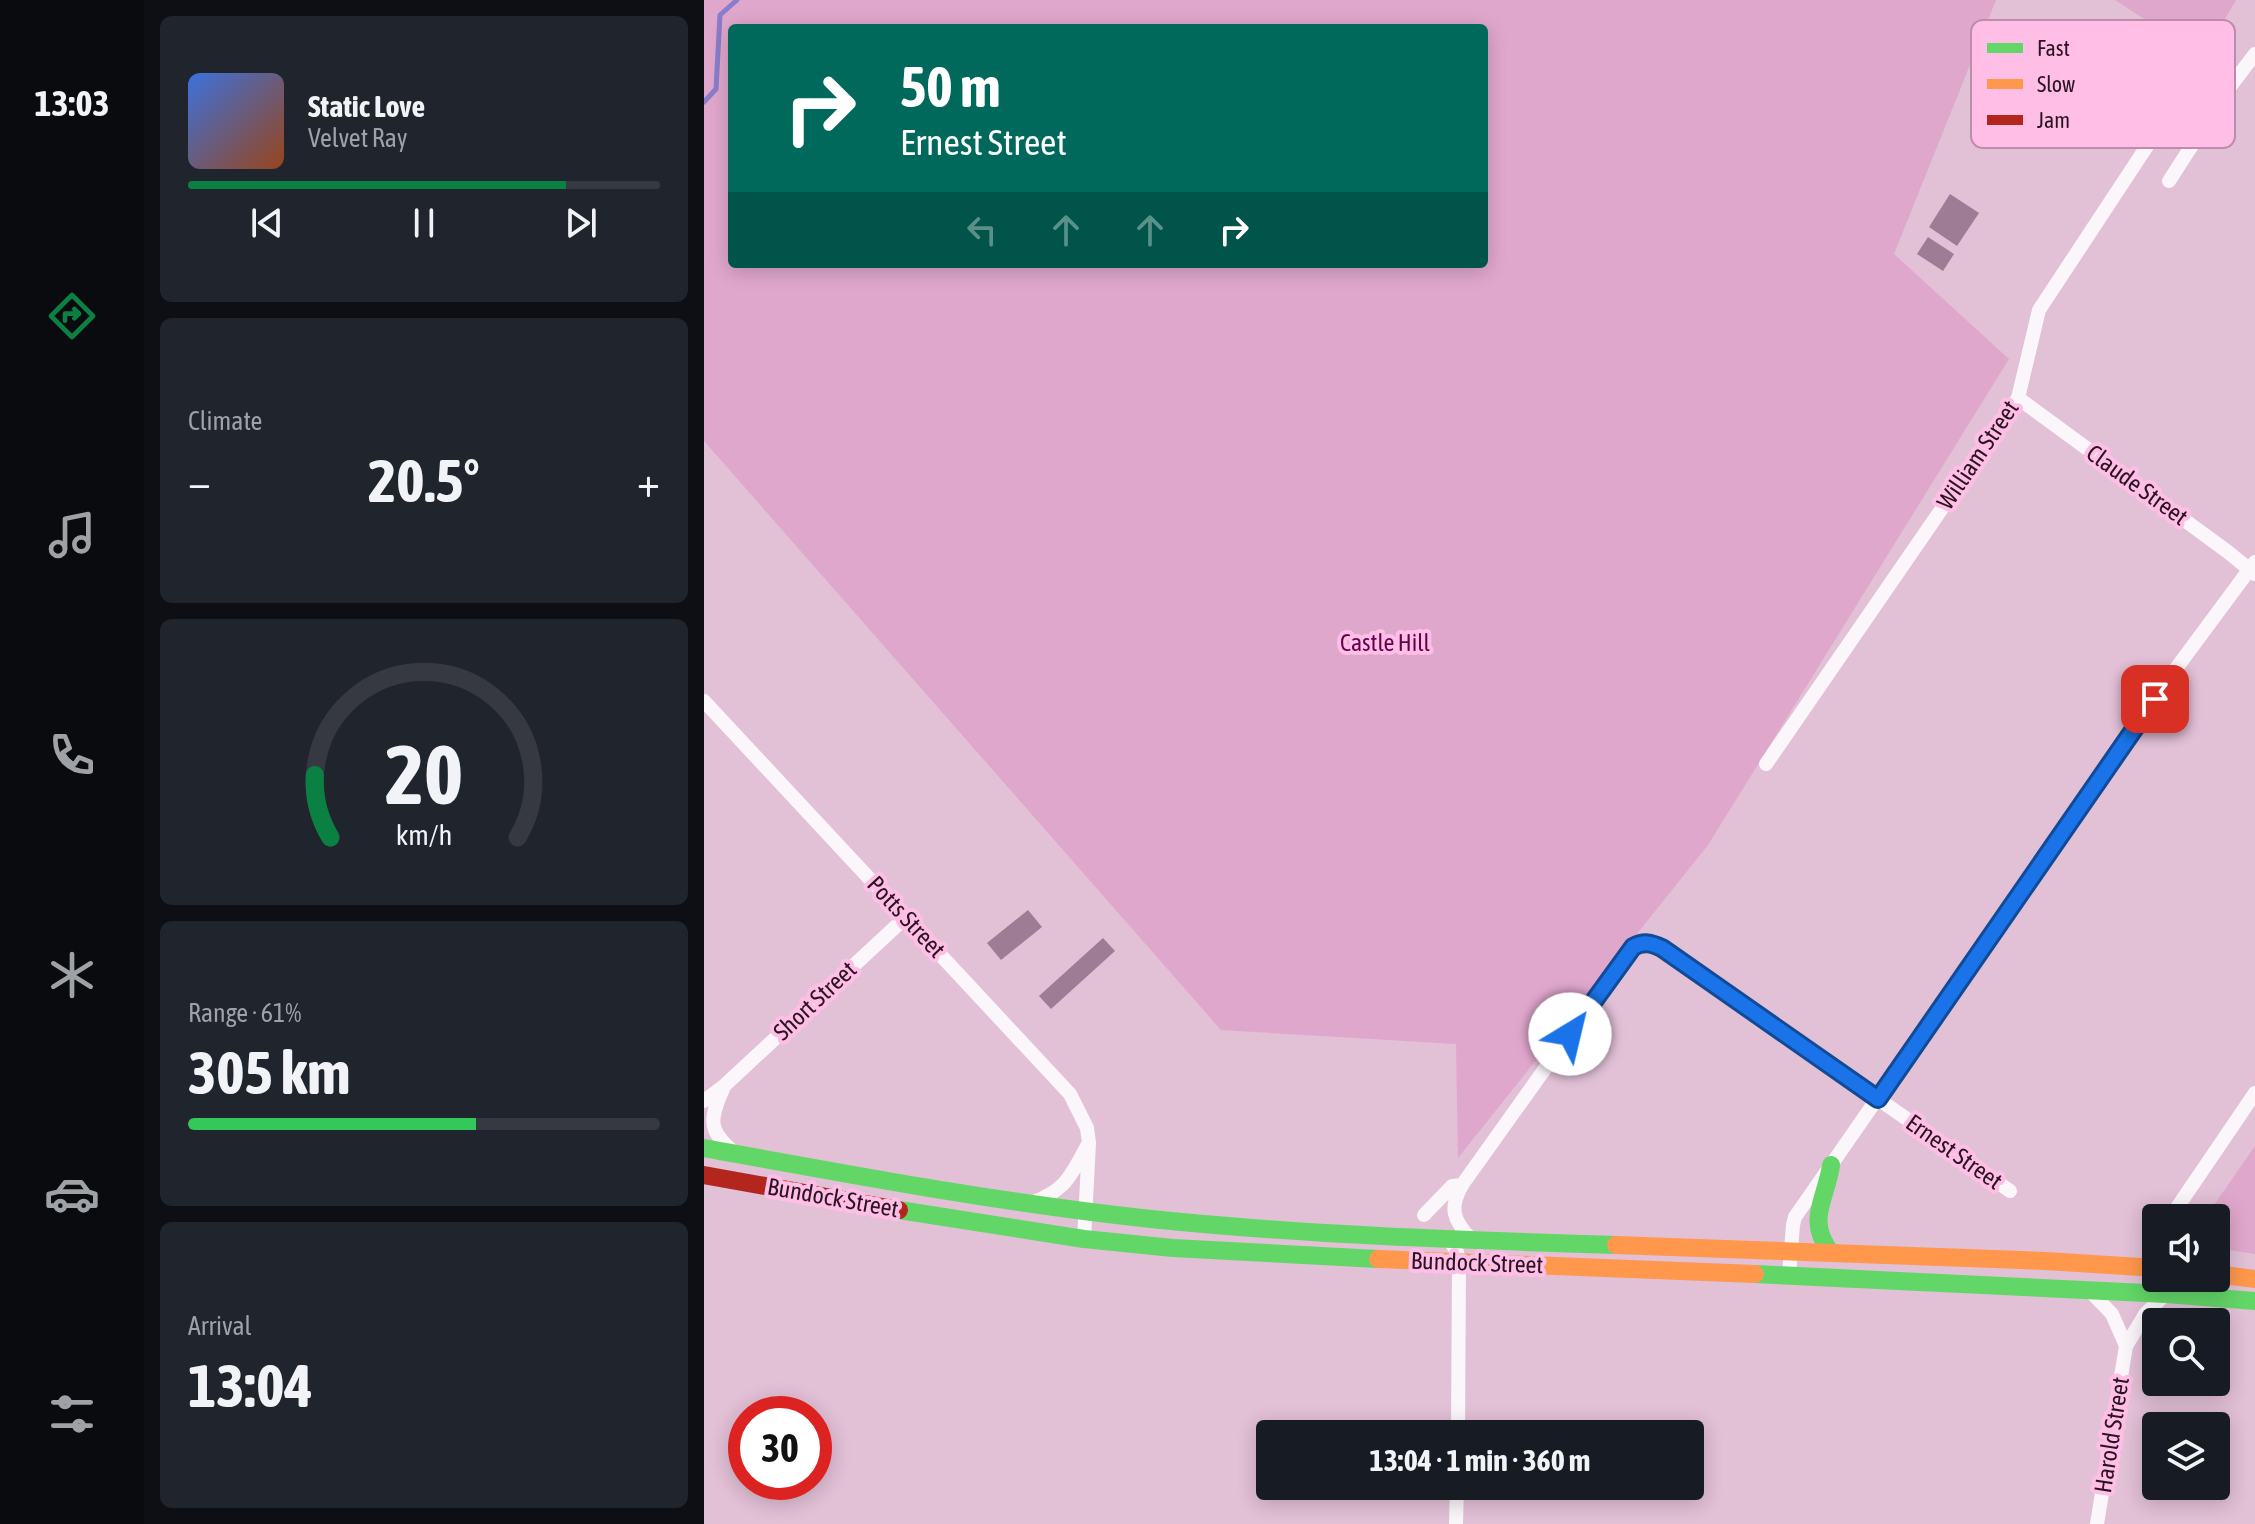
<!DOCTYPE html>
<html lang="en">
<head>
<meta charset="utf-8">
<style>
  :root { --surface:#171b24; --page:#20242c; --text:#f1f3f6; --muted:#9ea1a6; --line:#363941; --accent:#0b8043 }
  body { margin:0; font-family:"Asap Condensed",sans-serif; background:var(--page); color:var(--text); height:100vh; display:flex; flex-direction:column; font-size:30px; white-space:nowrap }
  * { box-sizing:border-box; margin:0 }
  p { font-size:26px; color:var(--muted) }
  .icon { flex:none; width:44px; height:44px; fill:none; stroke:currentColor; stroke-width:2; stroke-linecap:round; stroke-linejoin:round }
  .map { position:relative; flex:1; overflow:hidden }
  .panel { display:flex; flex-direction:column; gap:16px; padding:16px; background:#0d0f14; width:560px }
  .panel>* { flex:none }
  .guide { position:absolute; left:24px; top:24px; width:760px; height:244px; border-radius:8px; box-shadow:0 4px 20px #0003; background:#00695c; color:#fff; overflow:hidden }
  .fabs { position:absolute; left:1438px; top:1204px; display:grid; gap:16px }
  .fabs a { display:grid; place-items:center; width:88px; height:88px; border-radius:8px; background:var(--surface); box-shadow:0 4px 20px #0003; font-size:40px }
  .speed { position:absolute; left:24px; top:1396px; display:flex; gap:16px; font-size:40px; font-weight:700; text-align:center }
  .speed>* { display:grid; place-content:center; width:104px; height:104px; border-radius:50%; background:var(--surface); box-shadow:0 4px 20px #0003; line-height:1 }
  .speed .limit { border:12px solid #d22; background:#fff; color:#111 }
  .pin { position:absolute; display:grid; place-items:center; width:68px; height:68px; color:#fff; margin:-34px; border-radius:16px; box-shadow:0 4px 12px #0006 }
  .me { position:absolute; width:88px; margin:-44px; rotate:36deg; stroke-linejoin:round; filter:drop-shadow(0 0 6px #0008) }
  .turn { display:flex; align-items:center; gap:28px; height:168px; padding:0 40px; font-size:36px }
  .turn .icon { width:104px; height:104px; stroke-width:2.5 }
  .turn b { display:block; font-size:56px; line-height:68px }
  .lanes { display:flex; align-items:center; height:76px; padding:0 40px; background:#0003; justify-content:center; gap:40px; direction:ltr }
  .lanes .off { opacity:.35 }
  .big { font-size:60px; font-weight:700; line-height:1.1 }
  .panel .card { flex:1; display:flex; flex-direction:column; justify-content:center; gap:12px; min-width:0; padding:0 28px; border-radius:12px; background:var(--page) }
  .panel .dial { align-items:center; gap:0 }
  .dial svg { height:208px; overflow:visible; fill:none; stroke:var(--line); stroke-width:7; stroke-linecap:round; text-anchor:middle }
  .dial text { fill:var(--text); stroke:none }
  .song { display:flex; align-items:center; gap:24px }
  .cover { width:96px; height:96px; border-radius:12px; background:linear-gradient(135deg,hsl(220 70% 55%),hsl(20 70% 35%)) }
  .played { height:8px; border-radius:4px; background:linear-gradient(90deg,var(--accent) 80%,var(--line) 80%) }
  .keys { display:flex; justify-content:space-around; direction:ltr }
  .heat { display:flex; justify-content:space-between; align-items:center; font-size:44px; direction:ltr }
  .charge { height:12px; border-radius:6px; background:linear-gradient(90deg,#34c759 61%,var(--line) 0) }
  .trip { position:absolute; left:552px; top:1420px; width:448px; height:80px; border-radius:8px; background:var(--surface); box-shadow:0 4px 20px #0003; font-weight:700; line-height:80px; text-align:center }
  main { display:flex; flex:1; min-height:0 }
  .menu { display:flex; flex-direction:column; width:144px; justify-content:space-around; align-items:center; background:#090b0e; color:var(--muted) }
  .menu .icon { width:56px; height:56px }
  .menu .current { color:var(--accent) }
  .menu b { font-size:36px; color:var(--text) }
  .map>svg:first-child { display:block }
</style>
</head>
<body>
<main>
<nav class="menu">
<b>13:03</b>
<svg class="icon current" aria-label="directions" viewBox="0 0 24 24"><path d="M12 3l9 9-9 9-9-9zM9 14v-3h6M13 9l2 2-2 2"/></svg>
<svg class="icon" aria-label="music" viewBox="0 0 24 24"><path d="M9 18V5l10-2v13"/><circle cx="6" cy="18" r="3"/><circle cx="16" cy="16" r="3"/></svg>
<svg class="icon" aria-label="phone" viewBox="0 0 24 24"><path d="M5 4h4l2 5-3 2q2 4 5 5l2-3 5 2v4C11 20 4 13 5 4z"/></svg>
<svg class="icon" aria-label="climate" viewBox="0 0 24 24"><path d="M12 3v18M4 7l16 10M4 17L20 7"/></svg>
<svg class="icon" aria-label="car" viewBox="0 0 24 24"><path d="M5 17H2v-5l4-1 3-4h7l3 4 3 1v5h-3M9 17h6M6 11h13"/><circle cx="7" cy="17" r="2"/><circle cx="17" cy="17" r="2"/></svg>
<svg class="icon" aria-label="filters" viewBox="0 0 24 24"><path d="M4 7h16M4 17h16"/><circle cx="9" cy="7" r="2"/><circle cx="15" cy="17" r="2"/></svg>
</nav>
<section class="panel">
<div class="card">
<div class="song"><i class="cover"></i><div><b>Static Love</b><p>Velvet Ray</p></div></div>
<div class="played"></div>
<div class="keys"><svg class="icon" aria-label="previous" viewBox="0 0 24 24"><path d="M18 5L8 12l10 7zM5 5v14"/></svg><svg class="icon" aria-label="pause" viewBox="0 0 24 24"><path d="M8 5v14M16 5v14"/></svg><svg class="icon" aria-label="next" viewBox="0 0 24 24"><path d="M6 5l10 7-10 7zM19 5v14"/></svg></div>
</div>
<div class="card"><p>Climate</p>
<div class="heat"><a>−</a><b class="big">20.5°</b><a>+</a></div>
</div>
<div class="card dial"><svg viewBox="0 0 100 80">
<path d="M14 69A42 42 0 1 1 86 69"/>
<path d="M14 69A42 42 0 0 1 8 45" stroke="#0b8043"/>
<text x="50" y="56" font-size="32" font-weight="700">20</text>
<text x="50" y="72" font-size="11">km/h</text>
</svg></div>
<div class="card"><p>Range · 61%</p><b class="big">305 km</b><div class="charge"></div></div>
<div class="card"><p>Arrival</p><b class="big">13:04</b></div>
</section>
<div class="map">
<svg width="1551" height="1524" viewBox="0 0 1551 1524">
  <rect width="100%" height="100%" fill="#e2c0d6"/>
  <g fill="#e0a7cc" fill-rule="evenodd">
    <path d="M0,0H1292L1190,254L1305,359L1004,845L754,1158L752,1044L517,1030L0,441ZM28,28H780V264H28Z"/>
    <path d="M1411,0H1532L1499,57Z"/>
    <path d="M1551,1146V1254L1512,1248V1218H1501Z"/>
  </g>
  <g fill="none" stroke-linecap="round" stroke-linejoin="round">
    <path stroke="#8a7dcc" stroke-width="5" d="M0,102L12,89L16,15L33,0"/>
  </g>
  <g fill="#9f7c95">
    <path d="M1246,194L1275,213L1253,246L1225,227Z"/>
    <path d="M1224,237L1250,254L1239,271L1213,254Z"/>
    <path d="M324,910L338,927L297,960L283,943Z"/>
    <path d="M399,938L411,951L347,1009L335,996Z"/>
  </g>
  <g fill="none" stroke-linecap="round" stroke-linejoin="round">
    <g stroke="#fbf6f9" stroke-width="14">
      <path d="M1465,181L1525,88"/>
      <path d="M1314,398L1524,552L1551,574"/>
      <path d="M0,701L366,1094L383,1128L385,1143L380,1239"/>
      <path d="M1062,764L1301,417L1314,398L1335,310L1478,93L1488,82L1499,78L1525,88L1551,54"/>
      <path d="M19,1089C5,1120 4,1131 31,1153"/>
      <path d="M0,1101L21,1085L202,917"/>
      <path d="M758,1185C745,1208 749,1220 767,1239"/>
      <path d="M327,1203C362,1190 366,1177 383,1146"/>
      <path d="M720,1215L748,1186L758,1185L920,958C931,944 941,939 958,948L1306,1191"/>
      <path d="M1466,1218L1551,1093"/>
      <path d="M744,1238L753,1252L755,1263L754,1434"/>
      <path d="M1442,1267L1452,1246"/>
      <path d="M1085,1275L1089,1225L1091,1217L1468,674L1551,562"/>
      <path d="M1385,1290L1408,1314L1422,1346"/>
      <path d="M752,1524L753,1486"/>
      <path d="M1393,1524L1422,1346L1442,1313L1462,1294"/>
    </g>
    <g stroke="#63d668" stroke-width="18">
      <path d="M0,1148C149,1175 297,1203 447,1219C602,1235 757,1240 912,1245"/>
      <path d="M195,1210L380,1239L469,1248L674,1259"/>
      <path d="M1126,1252C1102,1218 1122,1201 1127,1165"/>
      <path d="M1051,1274L1462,1294L1551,1301"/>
    </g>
    <g stroke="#ff974d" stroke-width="18">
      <path d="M912,1245L1342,1261L1452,1268"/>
      <path d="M674,1259L1051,1274"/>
      <path d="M1512,1274L1551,1279"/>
    </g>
    <path stroke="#b3261e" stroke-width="18" d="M0,1175L195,1210"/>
  </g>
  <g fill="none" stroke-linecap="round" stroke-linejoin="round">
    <g stroke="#114b97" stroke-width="20">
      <path id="route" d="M866,1034L929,947C940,941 947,943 958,948L1174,1099L1451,699"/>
    </g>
    <use href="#route" stroke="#1a73e8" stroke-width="14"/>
  </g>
  <g text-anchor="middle" stroke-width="8" stroke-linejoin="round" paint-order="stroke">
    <g font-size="24" fill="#2a1322" stroke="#ffbee6">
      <text transform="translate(1274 455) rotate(-56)" y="8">William Street</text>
      <text transform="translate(1433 485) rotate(36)" y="8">Claude Street</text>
      <text transform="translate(202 917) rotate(47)" y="8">Potts Street</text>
      <text transform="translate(111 1001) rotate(-43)" y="8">Short Street</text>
      <text transform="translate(1250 1152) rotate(35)" y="8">Ernest Street</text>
      <text transform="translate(129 1198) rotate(10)" y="8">Bundock Street</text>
      <text transform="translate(773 1263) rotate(2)" y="8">Bundock Street</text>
      <text transform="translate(1408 1435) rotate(-81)" y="8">Harold Street</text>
    </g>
    <g font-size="24" fill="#65004d" stroke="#ffbee6">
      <text x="681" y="651">Castle Hill</text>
    </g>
  </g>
  <rect x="1267" y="20" width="264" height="128" rx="12" fill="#ffbee6" stroke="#bf8bab" stroke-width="2"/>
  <rect x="1283" y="43" width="36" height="10" fill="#63d668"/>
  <rect x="1283" y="79" width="36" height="10" fill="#ff974d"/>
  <rect x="1283" y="115" width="36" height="10" fill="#b3261e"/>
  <g font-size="22" fill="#2a1322">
    <text x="1333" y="56">Fast</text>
    <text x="1333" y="92">Slow</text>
    <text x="1333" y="128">Jam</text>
  </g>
</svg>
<div class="fabs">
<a><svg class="icon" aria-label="sound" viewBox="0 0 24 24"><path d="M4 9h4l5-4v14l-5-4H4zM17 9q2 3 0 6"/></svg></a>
<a><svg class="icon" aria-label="search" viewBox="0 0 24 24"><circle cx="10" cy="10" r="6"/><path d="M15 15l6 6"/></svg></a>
<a><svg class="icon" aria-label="layers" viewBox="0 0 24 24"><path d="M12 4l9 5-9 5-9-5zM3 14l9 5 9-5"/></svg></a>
</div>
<div class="speed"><div class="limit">30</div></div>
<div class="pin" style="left:1451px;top:699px;background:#d93025"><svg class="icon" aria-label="arrive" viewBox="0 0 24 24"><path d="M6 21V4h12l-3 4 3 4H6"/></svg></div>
<svg class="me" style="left:866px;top:1034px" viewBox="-20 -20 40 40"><circle r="19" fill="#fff"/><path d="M0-13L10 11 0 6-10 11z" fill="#1a73e8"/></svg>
<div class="trip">13:04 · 1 min · 360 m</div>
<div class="guide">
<div class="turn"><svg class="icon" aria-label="right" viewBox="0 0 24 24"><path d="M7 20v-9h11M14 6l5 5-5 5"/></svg><div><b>50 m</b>Ernest Street</div></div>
<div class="lanes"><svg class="icon off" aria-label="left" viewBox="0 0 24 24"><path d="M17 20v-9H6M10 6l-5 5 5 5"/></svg><svg class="icon off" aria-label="ahead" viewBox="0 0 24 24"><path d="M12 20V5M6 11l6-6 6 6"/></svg><svg class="icon off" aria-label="ahead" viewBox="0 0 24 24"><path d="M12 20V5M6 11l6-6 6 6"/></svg><svg class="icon" aria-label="right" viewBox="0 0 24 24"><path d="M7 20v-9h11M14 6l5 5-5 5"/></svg></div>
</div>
</div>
</main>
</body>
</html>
